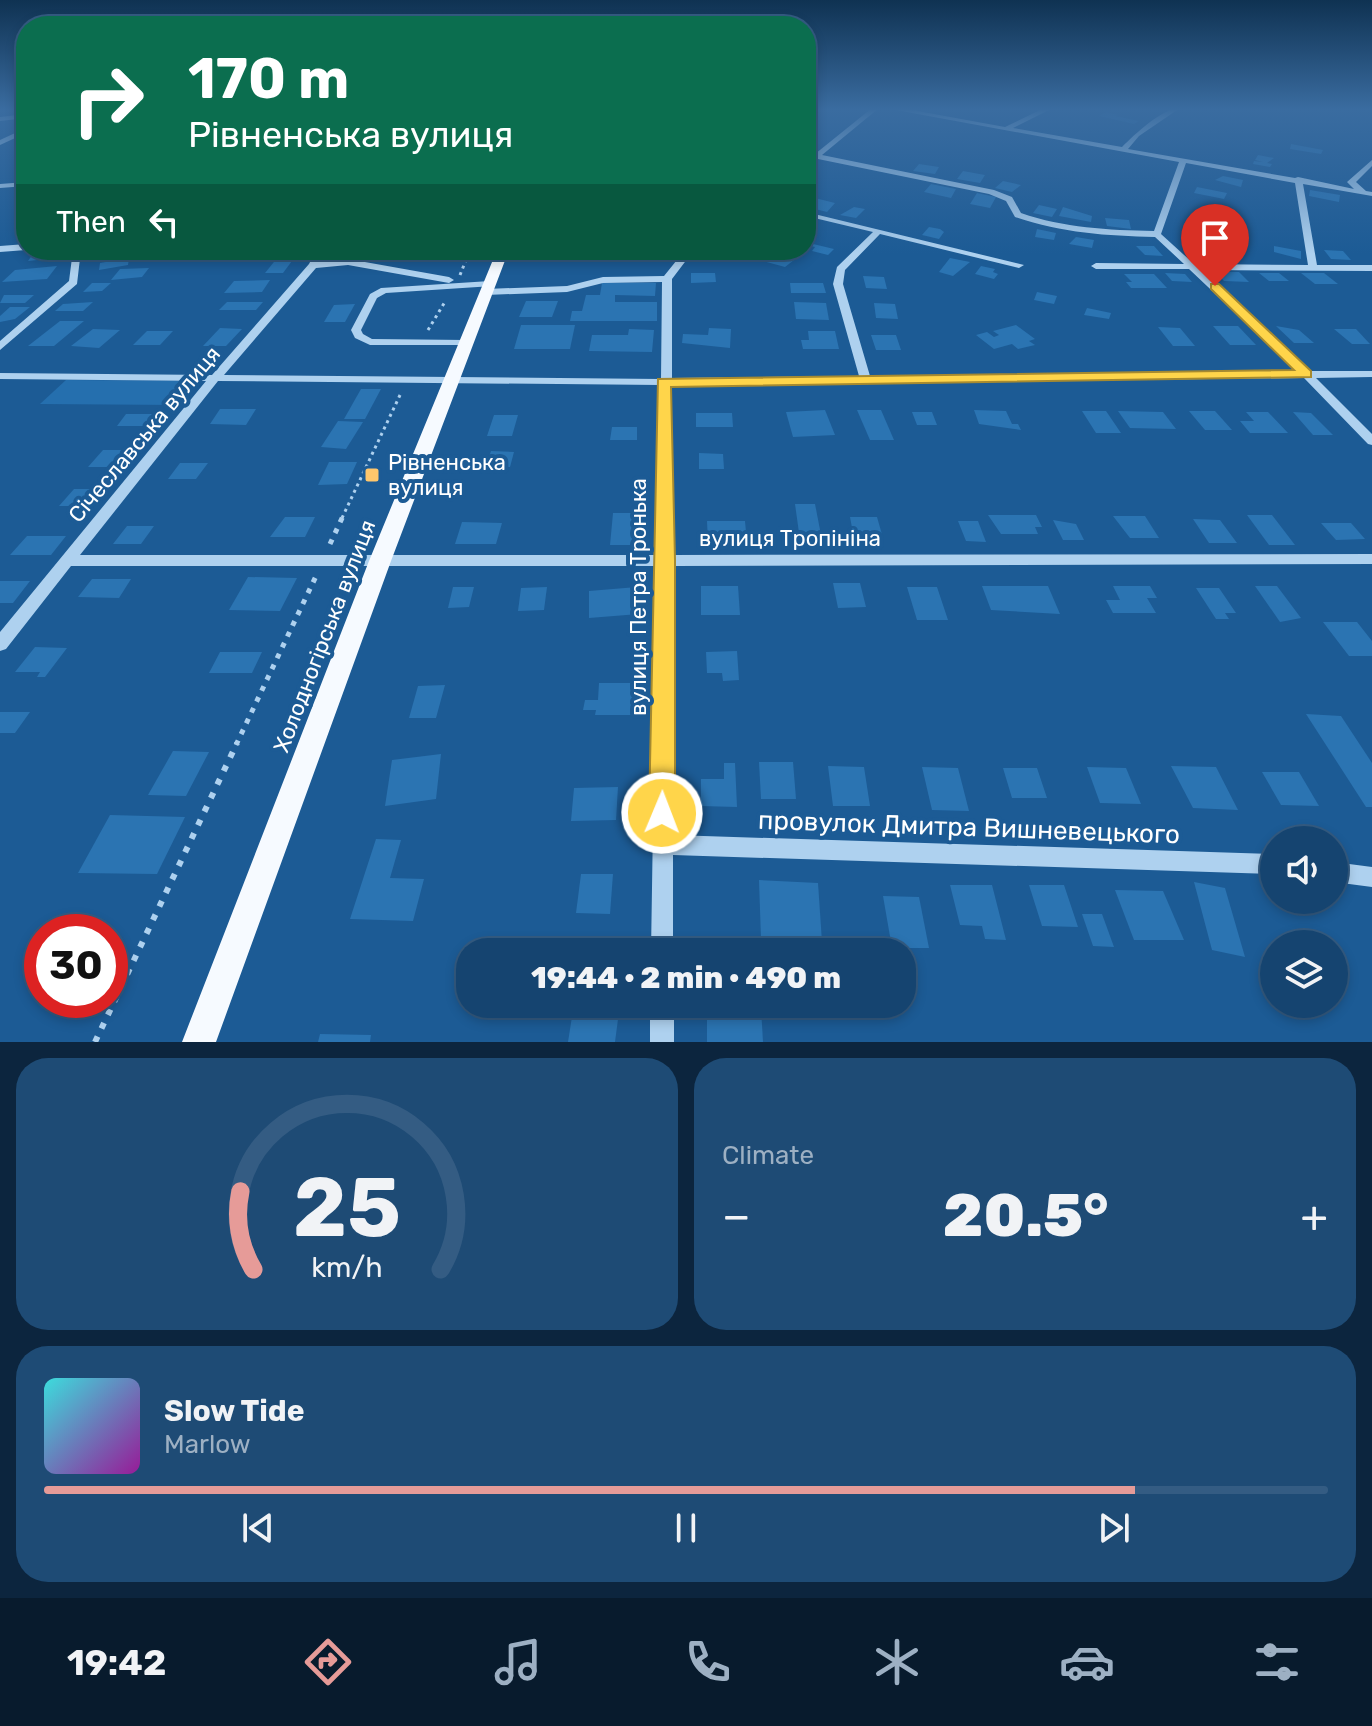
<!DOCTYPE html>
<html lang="en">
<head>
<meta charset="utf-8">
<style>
  :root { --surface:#154470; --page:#1e4b75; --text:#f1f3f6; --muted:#9db0c3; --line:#345c83; --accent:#e69b98 }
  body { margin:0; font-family:Rubik,sans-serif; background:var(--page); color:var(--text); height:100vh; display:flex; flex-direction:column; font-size:30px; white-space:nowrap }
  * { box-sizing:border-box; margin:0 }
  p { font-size:26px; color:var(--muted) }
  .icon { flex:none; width:44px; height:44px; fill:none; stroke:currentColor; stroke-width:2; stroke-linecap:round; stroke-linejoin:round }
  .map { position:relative; height:1042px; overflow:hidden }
  .details { display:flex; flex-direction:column; gap:16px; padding:16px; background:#0c253e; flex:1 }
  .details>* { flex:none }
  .hud { position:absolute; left:16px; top:16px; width:800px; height:244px; border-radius:32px; box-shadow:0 4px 12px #0003,0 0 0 2px var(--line); background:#0b6e4f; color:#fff; overflow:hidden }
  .tools { position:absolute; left:1260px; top:826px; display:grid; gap:16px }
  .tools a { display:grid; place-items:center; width:88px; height:88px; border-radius:50%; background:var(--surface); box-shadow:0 4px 12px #0003,0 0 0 2px var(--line); font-size:40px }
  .speed { position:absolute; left:24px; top:914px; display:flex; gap:16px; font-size:40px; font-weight:700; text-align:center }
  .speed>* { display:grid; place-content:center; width:104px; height:104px; border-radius:50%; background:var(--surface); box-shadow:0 4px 12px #0003,0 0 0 2px var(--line); line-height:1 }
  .speed .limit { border:12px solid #d22; background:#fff; color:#111 }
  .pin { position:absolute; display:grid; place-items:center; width:68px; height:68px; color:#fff; margin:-82px -34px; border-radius:50% 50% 50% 0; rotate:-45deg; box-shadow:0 0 8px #0007 }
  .pin .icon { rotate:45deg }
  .me { position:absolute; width:88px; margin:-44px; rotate:1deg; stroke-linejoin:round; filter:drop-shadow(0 0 6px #0008) }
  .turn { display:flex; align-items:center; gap:28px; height:168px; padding:0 40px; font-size:36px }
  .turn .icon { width:104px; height:104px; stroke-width:2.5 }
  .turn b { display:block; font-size:56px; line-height:68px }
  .then { display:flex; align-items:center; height:76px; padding:0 40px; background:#0003; gap:16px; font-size:30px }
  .big { font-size:60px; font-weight:800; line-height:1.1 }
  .details .card { flex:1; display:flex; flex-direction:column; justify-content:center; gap:12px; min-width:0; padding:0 28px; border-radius:32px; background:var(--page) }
  .details .dial { align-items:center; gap:0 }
  .dial svg { height:208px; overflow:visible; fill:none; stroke:var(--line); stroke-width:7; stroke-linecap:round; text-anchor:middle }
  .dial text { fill:var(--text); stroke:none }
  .song { display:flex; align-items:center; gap:24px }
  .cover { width:96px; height:96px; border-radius:12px; background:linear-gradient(135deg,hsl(180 70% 55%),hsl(300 70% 35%)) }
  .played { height:8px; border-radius:4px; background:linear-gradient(90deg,var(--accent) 85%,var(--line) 85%) }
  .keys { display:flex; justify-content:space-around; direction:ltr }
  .heat { display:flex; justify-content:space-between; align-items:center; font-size:44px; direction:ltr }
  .details .tiles { flex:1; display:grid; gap:16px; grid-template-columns:1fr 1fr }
  .card:last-child { grid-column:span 2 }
  .trip { position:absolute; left:456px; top:938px; width:460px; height:80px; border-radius:32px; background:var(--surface); box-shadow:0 4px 12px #0003,0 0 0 2px var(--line); font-weight:800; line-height:80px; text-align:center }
  .menu { display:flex; height:128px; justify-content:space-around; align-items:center; background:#081b2d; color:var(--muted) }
  .menu .icon { width:56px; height:56px }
  .menu .on { color:var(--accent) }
  .menu b { font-size:36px; color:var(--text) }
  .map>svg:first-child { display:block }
</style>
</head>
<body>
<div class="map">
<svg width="1372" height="1042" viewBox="0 0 1372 1042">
  <rect width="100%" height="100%" fill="#1c5b95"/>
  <path fill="#256fae" d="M66,380L199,381L178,405L40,404Z"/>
  <g fill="#2b74b2">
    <path d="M1106,112L1118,115L1115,116L1139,121L1134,124L1099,116Z"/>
    <path d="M1291,144L1323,150L1321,154L1290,149Z"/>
    <path d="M1258,155L1274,158L1267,163L1272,164L1270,167L1253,164L1254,161L1263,162L1255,160Z"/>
    <path d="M919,164L939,167L935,174L913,171Z"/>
    <path d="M963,171L985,175L980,183L957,179Z"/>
    <path d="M1223,176L1243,180L1241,187L1215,180Z"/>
    <path d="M1003,181L1021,185L1012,192L995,188Z"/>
    <path d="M931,184L956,189L951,198L924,192Z"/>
    <path d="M1197,187L1227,193L1224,199L1194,193Z"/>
    <path d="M1310,190L1340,195L1339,202L1309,196Z"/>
    <path d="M977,193L996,197L990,208L970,204Z"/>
    <path d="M815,198L835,203L827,212L807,207Z"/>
    <path d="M1039,205L1057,209L1052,217L1033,213Z"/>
    <path d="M854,207L865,209L856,218L840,215Z"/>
    <path d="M1063,207L1092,216L1091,222L1059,216Z"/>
    <path d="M1105,218L1129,220L1131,229L1107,226Z"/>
    <path d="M1191,219L1206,222L1205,240L1183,236L1184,223L1191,224Z"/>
    <path d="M929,227L940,229L944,232L939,239L922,235Z"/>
    <path d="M1037,229L1056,233L1054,240L1035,237Z"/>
    <path d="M1076,237L1094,240L1092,248L1069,244Z"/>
    <path d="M809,243L834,249L828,255L812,251L815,247L806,245Z"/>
    <path d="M1136,246H1154L1163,256L1145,255Z"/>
    <path d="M1274,246L1301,251V259L1274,252Z"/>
    <path d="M63,250L57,258L28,261L35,251Z"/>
    <path d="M1324,250L1343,251L1351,260L1331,259Z"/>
    <path d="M767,253L794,260L785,267L759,260Z"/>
    <path d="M278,257H295L283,273H265Z"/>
    <path d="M129,258L128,265L99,270L100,263Z"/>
    <path d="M950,258L970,262L953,276L939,272Z"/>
    <path d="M57,266L47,279L2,282L15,270Z"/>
    <path d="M981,266L995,269L993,272L998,274L994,279L975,274Z"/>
    <path d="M149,268L142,277L111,280L120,269Z"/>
    <path d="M1214,271L1239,272L1249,282L1224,281Z"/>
    <path d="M691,273H715L716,282L691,283Z"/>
    <path d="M1165,273L1185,274L1192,282L1172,281Z"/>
    <path d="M1259,273H1279L1289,281H1269Z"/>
    <path d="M1301,273H1324L1338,284H1315Z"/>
    <path d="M1124,274H1154L1167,288H1131L1126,282H1132Z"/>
    <path d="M863,276L884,277L887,289L866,288Z"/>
    <path d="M270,280L262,292L224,293L234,281Z"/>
    <path d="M92,283H111L102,291L83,292Z"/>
    <path d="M602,283H656L655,296L615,295V302H657V321H570L572,311H582L586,295H600Z"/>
    <path d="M790,283H823L826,293H791Z"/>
    <path d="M1037,292L1057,296L1054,304L1034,300Z"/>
    <path d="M4,295H34L25,303H0Z"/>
    <path d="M526,301H558L552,317H519Z"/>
    <path d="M93,302L83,311H55L63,304Z"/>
    <path d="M227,302H263L256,310H219Z"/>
    <path d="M794,302L826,303L829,320L796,319Z"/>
    <path d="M874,303L895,304L898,319L876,318Z"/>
    <path d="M355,304L345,322H324L334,305Z"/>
    <path d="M10,307H30L15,319L0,322V316Z"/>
    <path d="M1087,308L1111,313L1109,319L1084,315Z"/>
    <path d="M60,321H84L54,346H28Z"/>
    <path d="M521,325H575L570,349H514Z"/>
    <path d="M1016,325L1035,339L1029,341L1035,345L1018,349L1012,344L994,349L976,335L987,332L994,337L999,335L993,331Z"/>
    <path d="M1213,326H1238L1256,345H1230Z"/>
    <path d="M1276,326L1299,330L1314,343H1294Z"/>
    <path d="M1158,327L1180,328L1195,346H1173Z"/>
    <path d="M220,328L242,329L226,346H203Z"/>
    <path d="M709,328L731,329L730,348L682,343L683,334L708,335Z"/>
    <path d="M93,329L120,330L99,348L71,346Z"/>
    <path d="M629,329L654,330L652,352L589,351L592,335H628Z"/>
    <path d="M1334,329H1356L1370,344H1352Z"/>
    <path d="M147,331H173L160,345H133Z"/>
    <path d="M808,331H835L839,349H803L801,340H809Z"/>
    <path d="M871,335H896L901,350H876Z"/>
    <path d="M361,389H381L365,419H344Z"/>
    <path d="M220,409H256L246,425L210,424Z"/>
    <path d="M825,410L835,435L793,437L786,412Z"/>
    <path d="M857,410H881L894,440H870Z"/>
    <path d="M974,410L1006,411L1012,424H1018L1021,430L979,424Z"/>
    <path d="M1082,411H1106L1121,433H1096Z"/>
    <path d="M1118,411L1163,412L1176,429L1130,428Z"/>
    <path d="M1189,411H1215L1232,430H1205Z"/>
    <path d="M912,412H932L937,425H917Z"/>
    <path d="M1246,412H1268L1288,433H1250L1240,421H1254Z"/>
    <path d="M1293,412L1311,413L1333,435H1313Z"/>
    <path d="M696,413H732L733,427H696Z"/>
    <path d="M126,414H166L157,426H117Z"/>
    <path d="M494,415H518L512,436H487Z"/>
    <path d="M338,421L363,422L346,449L321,447Z"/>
    <path d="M612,427H637V440H610Z"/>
    <path d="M103,450H138L124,467H88Z"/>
    <path d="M491,451L514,452L510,467L486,466Z"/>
    <path d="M699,453L723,454L724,469H699Z"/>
    <path d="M329,462H357L347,484L318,485Z"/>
    <path d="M180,463H208L196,479H168Z"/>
    <path d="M74,489H105L91,506H59Z"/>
    <path d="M795,504H815L822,540H800Z"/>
    <path d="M613,513H642L641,545H610Z"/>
    <path d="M988,515H1036L1042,527H1035L1038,534H1001Z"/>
    <path d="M1247,515H1272L1295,545H1269Z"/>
    <path d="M1113,516H1145L1159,538H1130Z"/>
    <path d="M285,517H315L305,537H270Z"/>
    <path d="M850,517H877L883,538H854Z"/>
    <path d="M1193,519L1220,520L1237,543H1209Z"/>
    <path d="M1053,520L1076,524L1084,540H1063Z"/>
    <path d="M707,521H745L747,543H708Z"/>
    <path d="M958,521H978L986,542L966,541Z"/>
    <path d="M462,522L502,523L496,544H455Z"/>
    <path d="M1321,523H1351L1365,539L1336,540Z"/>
    <path d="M127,526H154L141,544H113Z"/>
    <path d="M27,536H66L51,555H10Z"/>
    <path d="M248,577L297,578L280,611L229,610Z"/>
    <path d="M92,579H131L119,598L78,597Z"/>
    <path d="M0,581H30L13,603H0Z"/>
    <path d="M833,583H860L866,607L838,608Z"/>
    <path d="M701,586H738L740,615H701Z"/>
    <path d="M982,586H1048L1060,614L991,610Z"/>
    <path d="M1113,586H1150L1157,598H1147L1156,613H1113L1106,600H1120Z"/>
    <path d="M1255,586H1277L1301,618L1280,622Z"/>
    <path d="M453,587H474L469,607L448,608Z"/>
    <path d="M547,587L544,610L518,611L521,588Z"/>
    <path d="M637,587L639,614L589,618V591Z"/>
    <path d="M907,587H937L948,620H917Z"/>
    <path d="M1196,588H1219L1236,613H1225L1229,619H1216Z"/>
    <path d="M1323,622H1357L1372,641V656H1349Z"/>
    <path d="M35,647L67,648L45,677H37L40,672H15Z"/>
    <path d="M737,651L739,680L723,681L722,673H707L706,652Z"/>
    <path d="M220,652H262L252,673H209Z"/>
    <path d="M599,683H638L637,715H595L596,710H583L585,700H598Z"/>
    <path d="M445,685L436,718H409L418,686Z"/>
    <path d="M0,712H30L15,733H0Z"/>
    <path d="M1306,714L1341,716L1372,763V807H1366Z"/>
    <path d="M173,751L209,752L186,796L148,795Z"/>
    <path d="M441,754L436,799L385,806L392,760Z"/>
    <path d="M759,762H793L796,799H761Z"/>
    <path d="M724,763H735L737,807L701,806V779H724Z"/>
    <path d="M828,766L864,767L870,806H833Z"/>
    <path d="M1171,766L1216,767L1238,810L1193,808Z"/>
    <path d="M922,767L958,768L969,811L932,810Z"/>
    <path d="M1087,767L1126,768L1141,804L1100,803Z"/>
    <path d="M1003,768H1037L1047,798H1012Z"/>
    <path d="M1262,772H1299L1319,806L1281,805Z"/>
    <path d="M618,787L616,820L571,821L574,788Z"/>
    <path d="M110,815L185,817L157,874L78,873Z"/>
    <path d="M376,839L401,840L390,878L424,879L413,921L350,919Z"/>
    <path d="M581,874H613L610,914L576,913Z"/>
    <path d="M759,880L818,883L822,942L761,939Z"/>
    <path d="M1194,882L1225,888L1245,957L1212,950Z"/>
    <path d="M950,885H992L1006,940L985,939L982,926L960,925Z"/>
    <path d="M1029,885H1064L1078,927L1042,926Z"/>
    <path d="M1115,890L1163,891L1184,940H1134Z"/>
    <path d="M883,896L919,897L929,948H892Z"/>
    <path d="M1082,914H1102L1114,947L1093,946Z"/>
    <path d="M574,1004H620L615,1042H568Z"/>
    <path d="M761,1008L763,1042H707V1009Z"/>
    <path d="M320,1034L371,1035L370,1042H318Z"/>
  </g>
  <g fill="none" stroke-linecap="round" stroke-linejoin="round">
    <g stroke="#aed1ef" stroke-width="3" stroke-dasharray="3 4" stroke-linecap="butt">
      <path d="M460,275L470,250"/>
      <path d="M428,330L446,300"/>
      <path d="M342,518L401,393"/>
    </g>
    <g stroke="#aed1ef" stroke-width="5" stroke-dasharray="5 7" stroke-linecap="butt">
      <path d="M330,544L343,516"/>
      <path d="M236,745L317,574"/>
    </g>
    <path stroke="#aed1ef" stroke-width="6" stroke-dasharray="6 9" stroke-linecap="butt" d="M95,1042L237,743"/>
    <g fill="#aed1ef" fill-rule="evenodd">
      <path d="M872,108H879L822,155L994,190L1012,197L1021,213C1064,228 1108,230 1154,231L1179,162L885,108H901L1005,127L1044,108H1053L1013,128L1122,147C1134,135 1162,108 1180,108L1139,136L1128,149L1295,178L1298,177L1354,189L1347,182L1372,160V166L1356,182L1366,191L1372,192V196L1303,184L1317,265H1372V271L1200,270L1310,371H1372V377L1316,378L1372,434V445L1368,444L1304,378L672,385V555L1372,554V564L672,566L673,835L1274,854V874L673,855V952H651L657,566H71L6,649L0,651V632L206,381L0,379V373L212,375L309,264L316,250H324L319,262L348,259L449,277L454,280L449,283L348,265L316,268L224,375L661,379L662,282L603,283L567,292L486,295L481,292L486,289L567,286L603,277L664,276L685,250H694L672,279V378L859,376L833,284L837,267L873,232L806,216V212L1024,265L1019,268L880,234L845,270L843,284L870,376L1297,371L1189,269H1096L1091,266L1096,263L1184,264L1155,237C1107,236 1061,233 1015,217L1006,201L989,194L818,159L806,167V161L811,157L806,156V152L815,154ZM1186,163L1295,183L1308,265L1194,264L1161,234ZM218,381L660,385L658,555H80Z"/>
      <path d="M26,114V118L0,121V117Z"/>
      <path d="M26,128V133L0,145V140Z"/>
      <path d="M26,182V186L0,188V184Z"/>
      <path d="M26,244V250L0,252V246Z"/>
      <path d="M73,250H81L77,284L0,350V341L69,281Z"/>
      <path d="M490,281L493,282V286L386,293L377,298L361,330L363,334L372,339L466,340L471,343L470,345H370L355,338L351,330L370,294L381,288Z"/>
      <path d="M1334,862L1372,867V887L1334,882Z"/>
      <rect x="650" y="1004" width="24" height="38"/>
    </g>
    <path fill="#f6faff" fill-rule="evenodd" d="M497,250H509L391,561L216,1042H182L369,561Z"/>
  </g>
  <linearGradient id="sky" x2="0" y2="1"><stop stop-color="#0f3252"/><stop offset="0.43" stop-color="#3a6ca0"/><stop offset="1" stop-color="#3a6ca0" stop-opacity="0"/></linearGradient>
  <rect width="1372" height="254" fill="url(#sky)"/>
  <path fill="#ffd54a" stroke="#a68a30" stroke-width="2" d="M1211,284H1219L1311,371V377L671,387L675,560V813L671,822L662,826L653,822L649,813L658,379L1294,370L1211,289Z"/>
  <rect fill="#ffc76c" stroke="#1c5b95" stroke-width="3" x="364" y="467" width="16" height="16" rx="4"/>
  <g text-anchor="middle" stroke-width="8" stroke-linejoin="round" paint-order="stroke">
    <g font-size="22" fill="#fff" stroke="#1c5b95">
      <text transform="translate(144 434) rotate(-50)" y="8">Січеславська вулиця</text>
      <text x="790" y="546">вулиця Тропініна</text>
      <text transform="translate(638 597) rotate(-90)" y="8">вулиця Петра Тронька</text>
      <text transform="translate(324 636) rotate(-69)" y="8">Холодногірська вулиця</text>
    </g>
    <g font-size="22" fill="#fff" stroke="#1c5b95" text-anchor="start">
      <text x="388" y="470">Рівненська<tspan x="388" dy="25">вулиця</tspan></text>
    </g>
    <g font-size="26" fill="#fff" stroke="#1c5b95">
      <text transform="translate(969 827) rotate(2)" y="9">провулок Дмитра Вишневецького</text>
    </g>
  </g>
</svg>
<div class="tools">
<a><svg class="icon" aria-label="sound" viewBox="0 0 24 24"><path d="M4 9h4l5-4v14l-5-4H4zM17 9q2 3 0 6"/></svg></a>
<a><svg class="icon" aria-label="layers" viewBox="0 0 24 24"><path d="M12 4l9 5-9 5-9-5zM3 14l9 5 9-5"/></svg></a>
</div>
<div class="speed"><div class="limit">30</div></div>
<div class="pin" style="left:1215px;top:286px;background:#d93025"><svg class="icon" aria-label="arrive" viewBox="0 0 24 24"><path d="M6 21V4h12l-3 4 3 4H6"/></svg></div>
<svg class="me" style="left:662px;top:813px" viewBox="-20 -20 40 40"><circle r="17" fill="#ffd54a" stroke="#fff" stroke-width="3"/><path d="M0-11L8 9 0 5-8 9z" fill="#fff"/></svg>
<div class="trip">19:44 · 2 min · 490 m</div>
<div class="hud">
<div class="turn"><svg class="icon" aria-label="right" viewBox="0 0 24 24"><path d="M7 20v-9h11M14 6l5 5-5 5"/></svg><div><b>170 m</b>Рівненська вулиця</div></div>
<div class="then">Then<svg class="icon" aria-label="left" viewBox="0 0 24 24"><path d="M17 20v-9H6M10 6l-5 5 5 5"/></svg></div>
</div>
</div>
<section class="details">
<div class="tiles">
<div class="card dial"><svg viewBox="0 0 100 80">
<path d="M14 69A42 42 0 1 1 86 69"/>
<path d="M14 69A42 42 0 0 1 9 39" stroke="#e69b98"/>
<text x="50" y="56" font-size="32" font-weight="700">25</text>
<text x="50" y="72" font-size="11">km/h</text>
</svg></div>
<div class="card"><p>Climate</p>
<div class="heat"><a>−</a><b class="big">20.5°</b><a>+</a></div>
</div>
<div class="card">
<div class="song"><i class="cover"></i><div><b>Slow Tide</b><p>Marlow</p></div></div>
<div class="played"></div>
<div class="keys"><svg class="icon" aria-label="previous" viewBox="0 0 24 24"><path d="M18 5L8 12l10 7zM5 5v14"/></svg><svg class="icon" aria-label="pause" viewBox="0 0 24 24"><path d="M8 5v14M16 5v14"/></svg><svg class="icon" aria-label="next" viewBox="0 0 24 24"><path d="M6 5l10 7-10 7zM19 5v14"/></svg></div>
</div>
</div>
</section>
<nav class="menu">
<b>19:42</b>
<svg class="icon on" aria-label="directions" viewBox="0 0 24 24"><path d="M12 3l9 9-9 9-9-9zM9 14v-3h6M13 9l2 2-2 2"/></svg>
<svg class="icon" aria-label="music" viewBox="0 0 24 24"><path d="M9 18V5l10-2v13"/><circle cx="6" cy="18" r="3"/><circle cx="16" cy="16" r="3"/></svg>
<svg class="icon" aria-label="phone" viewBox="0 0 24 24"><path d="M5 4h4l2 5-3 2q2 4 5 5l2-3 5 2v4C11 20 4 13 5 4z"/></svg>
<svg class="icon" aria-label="climate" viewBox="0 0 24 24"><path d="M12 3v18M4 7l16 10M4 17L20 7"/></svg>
<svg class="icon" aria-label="car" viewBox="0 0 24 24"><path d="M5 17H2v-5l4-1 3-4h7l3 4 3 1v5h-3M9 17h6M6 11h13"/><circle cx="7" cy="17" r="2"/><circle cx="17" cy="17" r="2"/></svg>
<svg class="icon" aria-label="filters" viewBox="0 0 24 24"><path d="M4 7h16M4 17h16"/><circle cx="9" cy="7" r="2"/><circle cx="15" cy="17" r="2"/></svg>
</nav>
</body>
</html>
